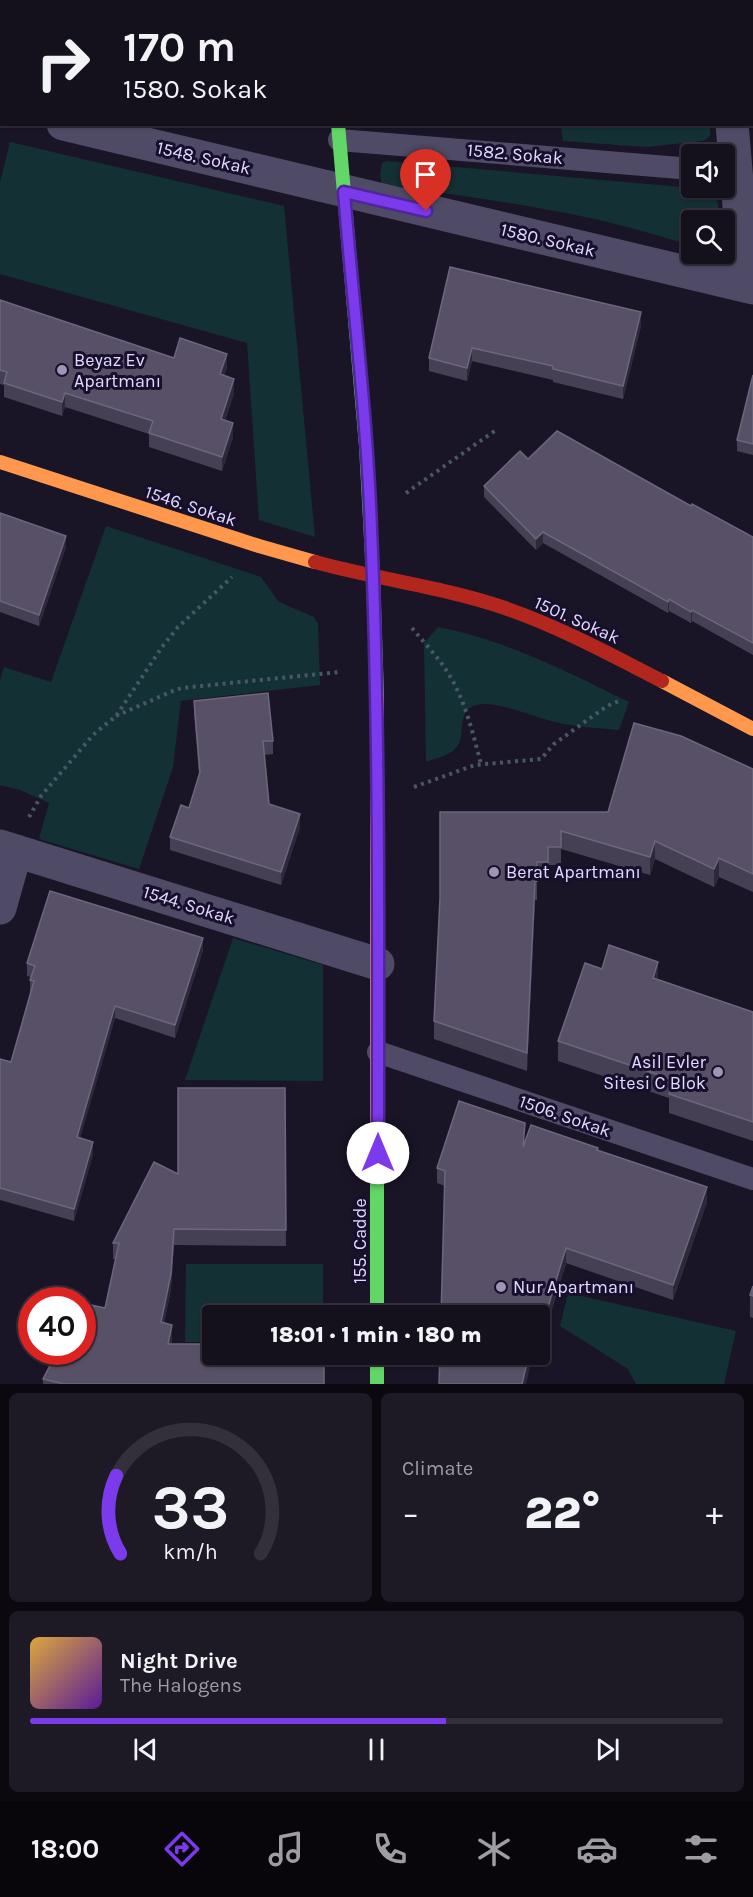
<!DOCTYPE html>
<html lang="en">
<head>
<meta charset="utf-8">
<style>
  :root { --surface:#14101c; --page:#1d1925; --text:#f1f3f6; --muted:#9d9da3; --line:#33303b; --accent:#7c3aed }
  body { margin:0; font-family:Karla,sans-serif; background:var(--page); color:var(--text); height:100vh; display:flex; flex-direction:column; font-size:22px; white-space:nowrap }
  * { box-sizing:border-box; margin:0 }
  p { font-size:20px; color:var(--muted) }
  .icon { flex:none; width:33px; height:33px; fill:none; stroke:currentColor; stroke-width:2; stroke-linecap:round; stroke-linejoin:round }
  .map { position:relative; height:1384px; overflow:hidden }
  .panel { display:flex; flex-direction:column; gap:9px; padding:9px; background:#0b090f; flex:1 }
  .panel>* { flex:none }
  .top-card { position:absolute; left:0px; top:0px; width:753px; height:126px; box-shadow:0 2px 4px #0004,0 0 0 2px var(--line); background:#14101c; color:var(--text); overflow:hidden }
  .tools { position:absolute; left:681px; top:144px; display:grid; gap:12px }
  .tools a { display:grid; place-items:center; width:54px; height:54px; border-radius:6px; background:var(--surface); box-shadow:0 2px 4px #0004,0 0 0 2px var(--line); font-size:30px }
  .speed { position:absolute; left:18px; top:1287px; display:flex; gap:12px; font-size:30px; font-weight:700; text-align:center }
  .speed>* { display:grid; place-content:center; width:78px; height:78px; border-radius:50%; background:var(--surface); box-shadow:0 2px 4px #0004,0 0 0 2px var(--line); line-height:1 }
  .speed .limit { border:9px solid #d22; background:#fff; color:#111 }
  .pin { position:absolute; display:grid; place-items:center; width:51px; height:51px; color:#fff; margin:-62px -26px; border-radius:50% 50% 50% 0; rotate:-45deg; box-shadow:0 0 6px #0007 }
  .pin .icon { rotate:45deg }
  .me { position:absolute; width:66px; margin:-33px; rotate:0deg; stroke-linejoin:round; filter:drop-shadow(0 0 4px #0008) }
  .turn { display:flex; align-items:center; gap:21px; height:126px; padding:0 24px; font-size:27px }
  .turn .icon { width:78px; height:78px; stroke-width:2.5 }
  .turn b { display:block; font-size:42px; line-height:51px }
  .big { font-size:45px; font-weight:800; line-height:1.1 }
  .panel .tile { flex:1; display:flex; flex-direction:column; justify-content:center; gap:9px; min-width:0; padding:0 21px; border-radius:9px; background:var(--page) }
  .panel .dial { align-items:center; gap:0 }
  .dial svg { height:156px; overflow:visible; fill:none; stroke:var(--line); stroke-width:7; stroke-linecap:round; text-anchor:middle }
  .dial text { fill:var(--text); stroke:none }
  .song { display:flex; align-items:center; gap:18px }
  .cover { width:72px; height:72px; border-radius:9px; background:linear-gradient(135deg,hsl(40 70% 55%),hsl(270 70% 35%)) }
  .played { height:6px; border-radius:3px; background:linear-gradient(90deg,var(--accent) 60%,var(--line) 60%) }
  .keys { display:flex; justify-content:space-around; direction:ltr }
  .heat { display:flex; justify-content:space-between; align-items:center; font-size:33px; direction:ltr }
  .panel .tiles { flex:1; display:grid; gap:9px; grid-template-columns:1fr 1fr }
  .tile:last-child { grid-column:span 2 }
  .trip { position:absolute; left:202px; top:1305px; width:348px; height:60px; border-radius:6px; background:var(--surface); box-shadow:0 2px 4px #0004,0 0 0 2px var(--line); font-weight:800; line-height:60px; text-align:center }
  .tab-bar { display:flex; height:96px; justify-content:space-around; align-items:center; background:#08060b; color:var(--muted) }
  .tab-bar .icon { width:42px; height:42px }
  .tab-bar .active { color:var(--accent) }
  .tab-bar b { font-size:27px; color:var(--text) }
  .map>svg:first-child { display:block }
</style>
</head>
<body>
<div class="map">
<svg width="753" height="1384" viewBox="0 0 753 1384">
  <rect width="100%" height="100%" fill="#1a1526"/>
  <g fill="#133034">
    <path d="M710,125V136L703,141L646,147L563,141L561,125Z"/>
    <path d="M10,142L284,206L315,537L259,520L247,343L0,274V182Z"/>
    <path d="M387,161L704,189C720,193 718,207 719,220H692L691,245C658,236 624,225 590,218C523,204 455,194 386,186L382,184L380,175L382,163Z"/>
    <path d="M106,526L261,577L279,602L314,617L318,624L320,685L181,701L173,767L139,869L39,839L49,803L20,790L0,785V680L4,667L51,682Z"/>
    <path d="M438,627C506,640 567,672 629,702L619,730C598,728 576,727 555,722C536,718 488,696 471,707C456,717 467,738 455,749C448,756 436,758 426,762L424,643Z"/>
    <path d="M233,938L323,965V1081L185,1080Z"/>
    <path d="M186,1264H323V1315L213,1316V1342H185Z"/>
    <path d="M568,1293L736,1331L724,1384H636L628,1369L560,1326Z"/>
  </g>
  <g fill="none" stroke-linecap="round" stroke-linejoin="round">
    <g stroke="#495667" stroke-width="4" stroke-dasharray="3 4.5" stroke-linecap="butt">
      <path d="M406,493L496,430"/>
      <path d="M412,628C422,640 433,652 442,664C464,694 472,730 481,764"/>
      <path d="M116,716L175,690L182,688L339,672"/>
      <path d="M414,787L475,765L541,759L554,744L607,706L619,701"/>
      <path d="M29,817L41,796L93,735L116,716L162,647L178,627L232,577"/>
    </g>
    <g stroke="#4f4b66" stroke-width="22">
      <path d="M339,140L692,169"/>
      <path d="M378,1052L753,1179"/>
    </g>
    <g stroke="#4f4b66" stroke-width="33">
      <path d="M721,0V2"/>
      <path d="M0,109L2,110"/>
      <path d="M63,124L753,288"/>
      <path d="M732,124L746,286"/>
      <path d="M0,846L378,964"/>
      <path d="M0,908L16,851"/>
    </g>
    <g stroke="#63d668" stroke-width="14">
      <path d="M327,0V2"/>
      <path d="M338,124L366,446L373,575L377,696"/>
      <path d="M377,1121V1316"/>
      <path d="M377,1354V1384"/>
    </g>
    <g stroke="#ff974d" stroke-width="14">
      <path d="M0,462L259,546L315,562"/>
      <path d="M662,681L753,729"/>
      <path d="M377,696V1121"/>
    </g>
    <path stroke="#b3261e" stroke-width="14" d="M315,562C377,579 443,587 505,608C560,627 611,655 662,681"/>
  </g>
  <g fill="#464054">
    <path d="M0,0H109L108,2H2V42L0,41Z"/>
    <path d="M450,267L641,326L623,399L553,382V380L472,361L467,381L429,371V358Z"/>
    <path d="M0,300L174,358L227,368L224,376L234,393L225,421L233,437L222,471L149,447V434L65,407L62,416L4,397V385L0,384Z"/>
    <path d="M753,375V455L737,451V440Z"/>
    <path d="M528,459L691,506L753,537V655L692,621L691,623L669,611L668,613L543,543L536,550L484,497V486Z"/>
    <path d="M0,513L66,547L39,626L0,612Z"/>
    <path d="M194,701L273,741V754L264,755L269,804L300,827L281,885L170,850V837L189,808L199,775L194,714Z"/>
    <path d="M753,769V892L719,877L714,887L655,859L650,875L561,849V865H548V880H537V900H535L527,1071L434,1039V1021L440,898V812H608Z"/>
    <path d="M203,950L175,1038L115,1018L80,1138L93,1154L74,1221L0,1200V1059L11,1062L30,993V980L31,977L27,976V963Z"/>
    <path d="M602,969L658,979L753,1012V1141L669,1113V1098L558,1061V1041Z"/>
    <path d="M285,1088L286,1246L174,1245L171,1289L164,1323L172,1340V1344L324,1384H43V1379L105,1308L116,1259H113V1243L178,1174Z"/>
    <path d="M524,1145L598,1151L707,1202L673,1300L566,1263L548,1322L542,1320L540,1326V1316L445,1186L437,1183V1168Z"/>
    <path d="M753,1286V1318L750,1317V1295Z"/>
  </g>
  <g fill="#2d283a">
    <path d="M641,312V326L623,399V386Z"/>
    <path d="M472,348V361L467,381V368Z"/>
    <path d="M227,354V368L220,388V374Z"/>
    <path d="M234,379V393L221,433V419Z"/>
    <path d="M65,393V407L62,416V402Z"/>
    <path d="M233,423V437L222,471V457Z"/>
    <path d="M543,532V543L536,550V539Z"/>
    <path d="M66,536V547L39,626V615Z"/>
    <path d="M669,599V611L668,613V602Z"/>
    <path d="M692,610V621L691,623V612Z"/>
    <path d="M300,814V827L281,885V872Z"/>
    <path d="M655,841V859L650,875V857Z"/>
    <path d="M719,858V877L714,887V869Z"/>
    <path d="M535,881V900L527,1071V1053Z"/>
    <path d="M203,938V950L175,1038V1025Z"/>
    <path d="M658,962V981L653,978Z"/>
    <path d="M115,1006V1018L77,1149V1137Z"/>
    <path d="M93,1142V1154L74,1221V1209Z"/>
    <path d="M707,1187V1202L673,1300V1285Z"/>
    <path d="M174,1229L171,1289L161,1338V1322Z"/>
    <path d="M566,1248V1263L548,1322V1307Z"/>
    <path d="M542,1305V1320L540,1326V1316H539Z"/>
    <path d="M172,1325V1340L168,1360V1344Z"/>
    <path d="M529,1354H533L526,1384H522Z"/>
  </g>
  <g fill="#575066" stroke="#6c667e" stroke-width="1.5">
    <path d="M0,0H106V2H2V31L0,30Z"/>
    <rect x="144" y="0" width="93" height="2"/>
    <rect x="415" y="0" width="116" height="2"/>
    <path d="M450,267L641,312L623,386L553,369V366L472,348L467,368L429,358Z"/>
    <path d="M0,300L174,358L180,338L227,354L220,374L234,379L221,419L233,423L222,457L149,433L153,421L65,393L62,402L4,383L7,372L0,370Z"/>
    <path d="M753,375V444L737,440Z"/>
    <path d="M557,431L691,506L692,504L753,537V643L692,610L691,612L669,599L668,602L543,532L536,539L484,486L520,451L528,459Z"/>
    <path d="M0,513L66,536L39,615L0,601Z"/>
    <path d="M268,693L273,741H263L269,804L300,814L281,872L170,837L181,805L189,808L200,772L194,701Z"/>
    <path d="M634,723L681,736L753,769V874L719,858L714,869L655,841L650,857L561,831V847H548V862H537V881H535L527,1053L434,1021L440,898V812H608Z"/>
    <path d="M50,891L203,938L175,1025L115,1006L77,1137L93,1142L74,1209L0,1188V1059L11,1062L34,981L30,980L35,966L27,963Z"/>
    <path d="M609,945L658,962L653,978L753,1012V1122L669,1094L674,1080L558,1041L585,963L602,969Z"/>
    <path d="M178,1088H285L286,1230L174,1229L171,1274L161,1322L172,1325L168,1344H213V1354H324V1384H64L43,1379L57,1352H82V1303L105,1308L119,1243H113L154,1162L178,1174Z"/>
    <path d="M459,1101L525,1123L523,1147L531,1125L598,1148L597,1150L707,1187L673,1285L566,1248L548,1307L542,1305L539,1316H441L445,1171L437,1168Z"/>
    <path d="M753,1286V1296L750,1295Z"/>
    <path d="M440,1354H529L522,1384H439Z"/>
  </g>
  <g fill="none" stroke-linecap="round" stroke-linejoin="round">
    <g stroke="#51269a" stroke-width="15">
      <path id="route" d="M378,1153C378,945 380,737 371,529C367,417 353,304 344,192L426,211"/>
    </g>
    <use href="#route" stroke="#7c3aed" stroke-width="10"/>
  </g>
  <g fill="#9c95b3" stroke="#170f2c" stroke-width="2">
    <circle cx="62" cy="370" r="6"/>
    <circle cx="494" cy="872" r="6"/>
    <circle cx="718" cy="1072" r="6"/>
    <circle cx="501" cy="1287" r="6"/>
  </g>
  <g text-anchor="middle" stroke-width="6" stroke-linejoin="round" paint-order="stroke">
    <g font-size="18" fill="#e2daff" stroke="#170f2c">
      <text transform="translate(515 154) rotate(5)" y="6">1582. Sokak</text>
      <text transform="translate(204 158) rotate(13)" y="6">1548. Sokak</text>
      <text transform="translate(548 240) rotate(13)" y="6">1580. Sokak</text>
      <text transform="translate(191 506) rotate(18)" y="6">1546. Sokak</text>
      <text transform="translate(577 620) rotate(24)" y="6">1501. Sokak</text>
      <text transform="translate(189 905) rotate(17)" y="6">1544. Sokak</text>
      <text transform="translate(565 1116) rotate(19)" y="6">1506. Sokak</text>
      <text transform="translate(360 1241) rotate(-90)" y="6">155. Cadde</text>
    </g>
    <g font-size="18" fill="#e2daff" stroke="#170f2c" text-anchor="start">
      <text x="74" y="366">Beyaz Ev<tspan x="74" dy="21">Apartmanı</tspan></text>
      <text x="506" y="878">Berat Apartmanı</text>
      <text x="706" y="1068" text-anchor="end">Asil Evler<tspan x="706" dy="21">Sitesi C Blok</tspan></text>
      <text x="513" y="1293">Nur Apartmanı</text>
    </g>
  </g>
</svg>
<div class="tools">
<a><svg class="icon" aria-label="sound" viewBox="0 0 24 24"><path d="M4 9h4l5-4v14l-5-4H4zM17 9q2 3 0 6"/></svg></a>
<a><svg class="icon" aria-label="search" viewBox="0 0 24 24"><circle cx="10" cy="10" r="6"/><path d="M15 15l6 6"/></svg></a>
</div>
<div class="speed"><div class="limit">40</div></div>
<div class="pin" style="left:426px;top:211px;background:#d93025"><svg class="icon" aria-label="arrive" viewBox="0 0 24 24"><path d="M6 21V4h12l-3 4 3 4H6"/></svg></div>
<svg class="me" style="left:378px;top:1153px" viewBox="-20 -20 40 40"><circle r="19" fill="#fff"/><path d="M0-13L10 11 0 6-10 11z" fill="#7c3aed"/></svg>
<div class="trip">18:01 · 1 min · 180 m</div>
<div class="top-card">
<div class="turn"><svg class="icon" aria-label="right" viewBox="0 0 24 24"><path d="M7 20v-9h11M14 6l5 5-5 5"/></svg><div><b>170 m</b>1580. Sokak</div></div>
</div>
</div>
<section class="panel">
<div class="tiles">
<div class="tile dial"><svg viewBox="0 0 100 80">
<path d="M14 69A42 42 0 1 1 86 69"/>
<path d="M14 69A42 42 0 0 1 12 29" stroke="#7c3aed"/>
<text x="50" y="56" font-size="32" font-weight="700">33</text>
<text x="50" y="72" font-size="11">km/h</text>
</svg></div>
<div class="tile"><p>Climate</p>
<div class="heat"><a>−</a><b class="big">22°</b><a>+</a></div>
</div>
<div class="tile">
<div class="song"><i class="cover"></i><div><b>Night Drive</b><p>The Halogens</p></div></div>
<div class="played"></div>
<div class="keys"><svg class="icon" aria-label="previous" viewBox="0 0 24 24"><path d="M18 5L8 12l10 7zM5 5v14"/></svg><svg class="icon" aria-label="pause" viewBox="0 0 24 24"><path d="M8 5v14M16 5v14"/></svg><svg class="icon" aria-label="next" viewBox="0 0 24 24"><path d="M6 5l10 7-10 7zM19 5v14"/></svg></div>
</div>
</div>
</section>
<nav class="tab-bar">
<b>18:00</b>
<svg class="icon active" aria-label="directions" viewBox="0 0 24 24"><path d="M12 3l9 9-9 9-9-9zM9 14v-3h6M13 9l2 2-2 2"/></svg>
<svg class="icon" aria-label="music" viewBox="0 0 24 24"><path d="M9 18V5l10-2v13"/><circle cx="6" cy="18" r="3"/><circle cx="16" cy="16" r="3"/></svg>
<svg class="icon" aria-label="phone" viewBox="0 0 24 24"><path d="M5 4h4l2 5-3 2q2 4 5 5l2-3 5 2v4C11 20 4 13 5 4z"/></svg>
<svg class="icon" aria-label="climate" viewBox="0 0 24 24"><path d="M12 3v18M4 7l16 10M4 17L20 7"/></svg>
<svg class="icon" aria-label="car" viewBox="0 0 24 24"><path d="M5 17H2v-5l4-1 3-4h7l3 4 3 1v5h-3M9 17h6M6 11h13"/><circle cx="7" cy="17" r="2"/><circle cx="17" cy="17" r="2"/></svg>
<svg class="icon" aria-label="filters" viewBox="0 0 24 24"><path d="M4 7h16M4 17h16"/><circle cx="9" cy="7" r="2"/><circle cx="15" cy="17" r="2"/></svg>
</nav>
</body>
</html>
